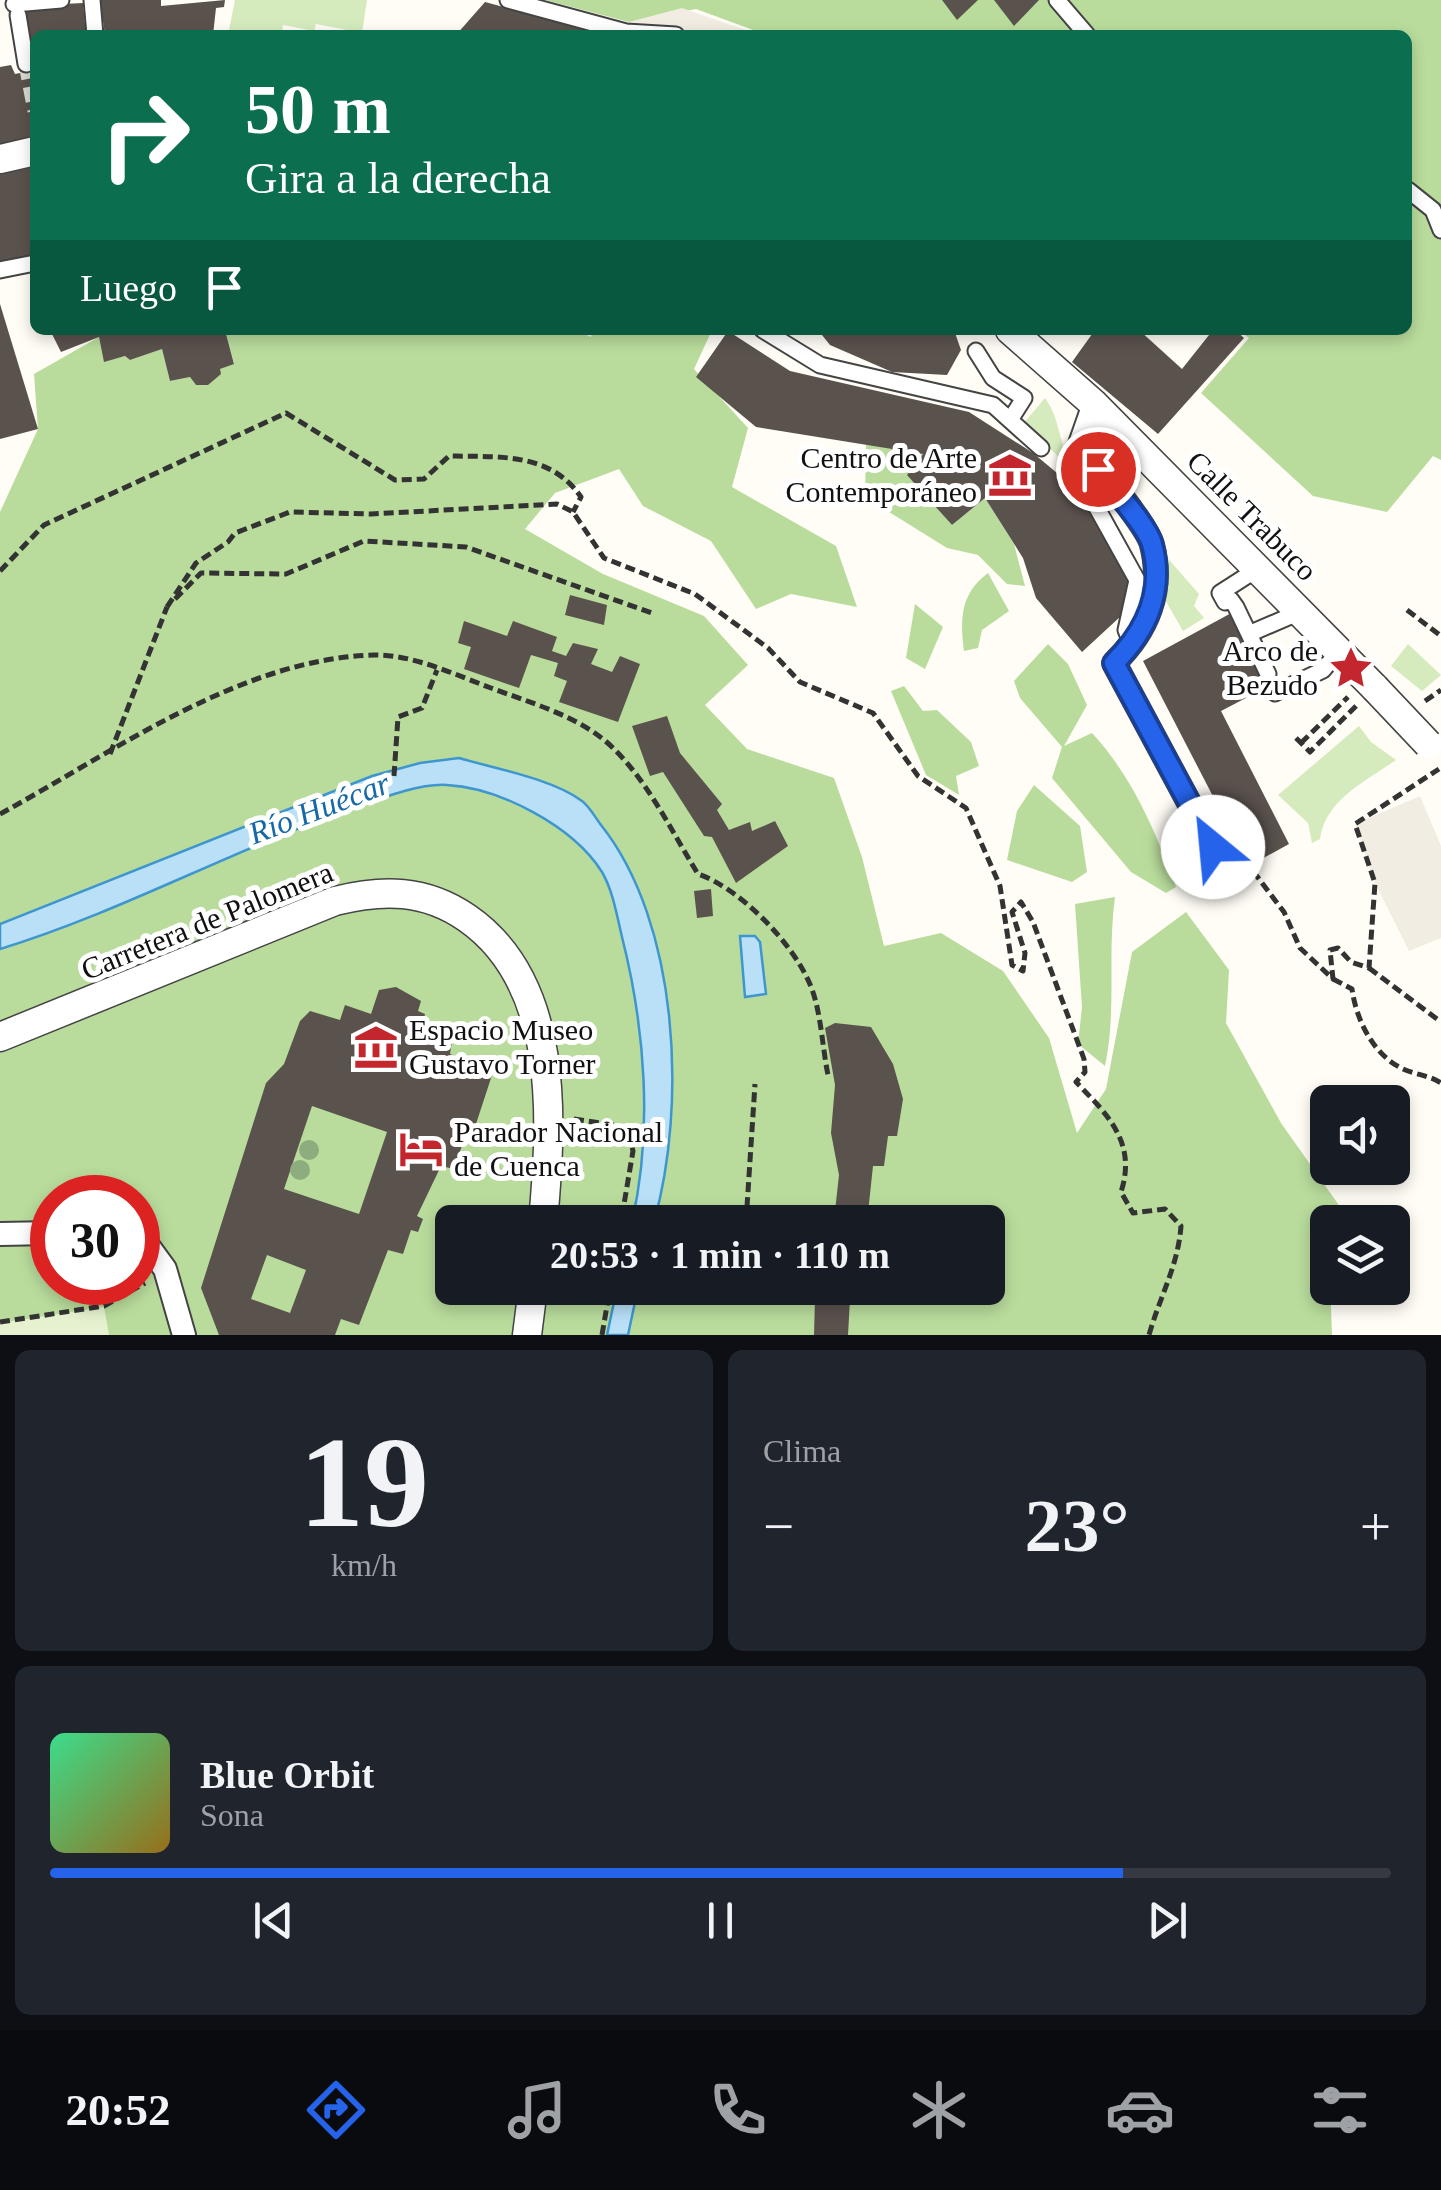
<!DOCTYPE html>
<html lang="es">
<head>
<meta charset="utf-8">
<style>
  :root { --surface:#171b24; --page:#20242c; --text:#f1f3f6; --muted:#9ea1a6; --line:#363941; --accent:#2563eb }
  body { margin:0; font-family:Georgia,serif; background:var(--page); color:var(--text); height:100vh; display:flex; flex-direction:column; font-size:38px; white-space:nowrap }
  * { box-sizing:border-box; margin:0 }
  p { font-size:32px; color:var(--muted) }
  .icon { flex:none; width:55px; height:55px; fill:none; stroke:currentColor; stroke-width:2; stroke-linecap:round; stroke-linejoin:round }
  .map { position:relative; height:1335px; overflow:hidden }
  .panel { display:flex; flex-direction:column; gap:15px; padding:15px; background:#0d0f14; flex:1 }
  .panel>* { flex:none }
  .banner { position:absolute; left:30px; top:30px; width:1382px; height:305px; border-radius:15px; box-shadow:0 5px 15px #0003; background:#0b6e4f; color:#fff; overflow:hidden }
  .buttons { position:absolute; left:1310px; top:1085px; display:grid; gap:20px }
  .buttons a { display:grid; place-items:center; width:100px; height:100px; border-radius:15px; background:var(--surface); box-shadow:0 5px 15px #0003; font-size:50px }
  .speed { position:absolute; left:30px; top:1175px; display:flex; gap:20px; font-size:50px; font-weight:700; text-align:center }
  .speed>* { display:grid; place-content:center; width:130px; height:130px; border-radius:50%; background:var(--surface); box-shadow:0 5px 15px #0003; line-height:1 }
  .speed .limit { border:15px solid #d22; background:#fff; color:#111 }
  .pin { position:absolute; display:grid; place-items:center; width:85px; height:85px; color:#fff; margin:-42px; border:5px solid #fff; border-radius:50%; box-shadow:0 2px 10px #0007 }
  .me { position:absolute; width:110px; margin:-55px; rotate:332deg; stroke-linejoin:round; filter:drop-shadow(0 0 8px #0008) }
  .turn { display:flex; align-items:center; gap:35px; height:210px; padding:0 50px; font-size:45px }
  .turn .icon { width:130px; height:130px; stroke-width:2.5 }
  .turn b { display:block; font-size:70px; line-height:85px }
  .then { display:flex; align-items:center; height:95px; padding:0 50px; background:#0003; gap:20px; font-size:38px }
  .big { font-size:75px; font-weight:700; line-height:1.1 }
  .panel .card { flex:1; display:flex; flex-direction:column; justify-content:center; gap:15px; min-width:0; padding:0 35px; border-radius:15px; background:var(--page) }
  .panel .dial { align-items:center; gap:0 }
  .dial b { font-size:130px; line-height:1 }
  .song { display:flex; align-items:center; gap:30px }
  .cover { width:120px; height:120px; border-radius:15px; background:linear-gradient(135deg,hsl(150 70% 55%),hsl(40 70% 35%)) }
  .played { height:10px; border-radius:5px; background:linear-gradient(90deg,var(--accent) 80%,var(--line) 80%) }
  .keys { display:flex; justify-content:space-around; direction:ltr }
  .heat { display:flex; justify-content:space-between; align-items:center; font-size:55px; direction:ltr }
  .panel .tiles { flex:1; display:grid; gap:15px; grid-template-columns:1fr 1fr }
  .card:last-child { grid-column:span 2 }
  .trip { position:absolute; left:435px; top:1205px; width:570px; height:100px; border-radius:15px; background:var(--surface); box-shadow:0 5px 15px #0003; font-weight:700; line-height:100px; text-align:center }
  .menu { display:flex; height:160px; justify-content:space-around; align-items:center; background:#090b0e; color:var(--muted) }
  .menu .icon { width:70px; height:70px }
  .menu .on { color:var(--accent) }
  .menu b { font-size:45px; color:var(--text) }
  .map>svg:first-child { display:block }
</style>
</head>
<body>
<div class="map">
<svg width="1441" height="1335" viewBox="0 0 1441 1335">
  <rect width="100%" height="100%" fill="#fffdf5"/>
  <g fill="#d5ebbd">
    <path d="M235,0H367L362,33L316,24L314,31L283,25L282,35H228Z"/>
    <path d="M1045,398C1061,420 1058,444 1074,471L1023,424Z"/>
    <path d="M1163,553L1199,594L1194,606L1204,618L1183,631L1159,589Z"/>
    <path d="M1408,644L1441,675L1422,691L1391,666Z"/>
    <path d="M1359,726L1371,742L1396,760C1366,781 1325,800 1320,839L1312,843L1308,823L1278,795Z"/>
  </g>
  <g fill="#b9dc9c" fill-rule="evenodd">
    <path d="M545,0H1441V460L1433,456L1387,512L1313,496L1201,393L1249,338L1239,330H1408V35H767L696,9L629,22Z"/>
    <path d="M225,330H575L591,337L593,330H712L694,369L748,428L732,487L836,546L857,607L791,594L756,609L711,541L643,506L619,469L555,493L525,529L603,574L704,616L748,665L705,705L747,749L834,778L862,857L884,946L941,933L1003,971L1049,1038L1077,1133L1106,1089L1132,952L1186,912L1229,970L1226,1023L1281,1123L1343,1211L1341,1222H1328L1332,1335H0V512L38,429L34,374L99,337L105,361L125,356L130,360L162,349L170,381L190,377L196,385H208L220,369L234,363ZM52,1198H138V1282H52ZM452,1222H988V1288H452Z"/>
    <path d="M866,444L923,454L908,475L952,525L985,498L1014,544L1025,586L1007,584L978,555L947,548L865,497Z"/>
    <path d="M988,573L1009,611L982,630L978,648L964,651C960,619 960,594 988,573Z"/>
    <path d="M915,604L943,627L925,669L906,658Z"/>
    <path d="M1048,644L1068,664L1087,705L1064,746L1092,733C1132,776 1156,832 1176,887L1166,893L1131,872L1052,778L1062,747L1020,698L1014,681Z"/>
    <path d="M904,686L923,711L937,710L971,742L979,766L956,776L959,795L926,775L891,691Z"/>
    <path d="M1034,785L1080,826L1087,872L1072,882L1007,860L1017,811Z"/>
    <path d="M1115,897C1107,954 1117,1009 1105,1066L1078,1044L1082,1007L1075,904Z"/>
  </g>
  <path fill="#e6f2cf" d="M104,1307L109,1335H0V1323Z"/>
  <g fill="#f1ede2">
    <path d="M682,8L757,34L625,35L629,22Z"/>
    <path d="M1420,796L1441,846V938L1409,951L1375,883L1355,824Z"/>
  </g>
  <g fill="#b9e0f7" stroke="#3f96cf" stroke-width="2.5">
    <path d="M459,758C493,768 553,779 582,801C589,806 595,817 601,825C679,923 687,1105 654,1222H632C653,1130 645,1028 622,937C617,916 613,891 602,872C573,826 500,788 447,785C417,783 374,801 345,811C228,852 118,913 0,949V924L372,776L420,763Z"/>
    <path d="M740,936H755L760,942L766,994L745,997Z"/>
    <path d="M617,1288H638L628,1335H607Z"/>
  </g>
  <g fill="#5a524d" fill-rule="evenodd">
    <path d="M100,0H161V6L225,0L224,7L216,8L213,35H105Z"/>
    <path d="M942,0H978L957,20Z"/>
    <path d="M994,0H1039L1014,26Z"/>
    <path d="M485,2L605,34L604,35H456Z"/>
    <path d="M83,3L86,35H35L33,51L24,6Z"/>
    <path d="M11,65L15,74L35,70V143L0,150V67Z"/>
    <path d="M35,166V259L0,268V173Z"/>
    <path d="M0,304L38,429L0,439Z"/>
    <path d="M50,330H225L234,364L220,369L221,374L208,385H196L190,377L170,381L162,349L130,360L125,356L104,362L99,337L61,352Z"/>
    <path d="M818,330H954L961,350L947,375L892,372L830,345Z"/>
    <path d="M1095,330H1139L1182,369L1213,330H1235L1244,338L1158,434L1072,362Z"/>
    <path d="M728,331L790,371L969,412L1033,453L1081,493L1128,580L1121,616L1082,652L1036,598L1023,558L985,498L952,525L907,475L923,454L756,427L696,377Z"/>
    <path d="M570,595L607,605L604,625L565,615Z"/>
    <path d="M1235,611L1269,686L1221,711L1289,844L1249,866L1143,661Z"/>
    <path d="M464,621L507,636L513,621L557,637L552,651L566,656L573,643L598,649L591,664L612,672L620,656L640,664L618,722L559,702L567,681L554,676L558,663L531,655L519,688L464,669L471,647L458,643Z"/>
    <path d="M667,716L680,753L722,804L717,810L729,830L750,822L752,831L775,821L788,846L736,883L712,837L704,836L663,772L650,776L632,726Z"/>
    <path d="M711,889L713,916L697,918L694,891Z"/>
    <path d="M396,987L421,1001L418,1011L425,1014L421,1031L452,1041L450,1054L494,1069L475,1127L467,1131L454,1169L441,1166L417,1216L423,1219L418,1232L411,1230L403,1254L388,1250L359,1325L341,1319L335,1335H219L201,1288L266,1083L284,1064L300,1021L310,1011L340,1020L345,1005L371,1014L379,990ZM312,1106L387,1132L359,1214L284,1189ZM267,1255L306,1270L290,1313L251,1299Z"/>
    <path d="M835,1023L871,1027L893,1064L903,1099L897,1136H888L884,1166H873L867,1222H840L835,1211L839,1175L831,1133L835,1085L825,1028Z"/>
    <path d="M815,1298L850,1299L848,1335H814Z"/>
  </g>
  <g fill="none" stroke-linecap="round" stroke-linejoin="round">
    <path stroke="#dbdad3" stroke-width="15" stroke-dasharray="15 8" stroke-linecap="butt" d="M26,64L35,111"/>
    <g stroke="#444" stroke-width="19">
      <g id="pedestrian">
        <path d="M92,0L95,35"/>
        <path d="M508,0L626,32L676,35"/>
        <path d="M1057,0L1087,35"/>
        <path d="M14,4L61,0"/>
        <path d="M18,15L26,64"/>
        <path d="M1408,190L1433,210L1441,230"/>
        <path d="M0,270L35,263"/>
        <path d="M763,330L820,365L993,405L1041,448"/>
        <path d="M976,351L993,378L1024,398L1010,420"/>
        <path d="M1087,490L1137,580L1126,630L1132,645"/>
        <path d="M1259,568L1220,593L1225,602L1231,600L1236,607L1268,674"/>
        <path d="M1251,633L1302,611"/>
        <path d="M1275,693L1323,670L1339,651"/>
      </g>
    </g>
    <g stroke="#444" stroke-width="26">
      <g id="minor">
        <path d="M1094,404L1080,444C1095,465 1147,524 1152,545C1164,591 1147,631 1114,663L1229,877"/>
        <path d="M138,1232L165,1269L184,1335"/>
        <path d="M0,1234L52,1233"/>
      </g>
    </g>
    <g stroke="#444" stroke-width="31">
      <g id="tertiary">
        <path d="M0,159L35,151"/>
        <path d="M1010,330L1094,404L1375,688"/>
        <path d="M0,1037L335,901C383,889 425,889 467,918C561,983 552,1121 543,1222"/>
        <path d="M527,1335L533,1288"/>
      </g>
    </g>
    <g stroke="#333" stroke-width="5" stroke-dasharray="10 5" stroke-linecap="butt">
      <path d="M0,571L44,525L286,413L395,480L424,479L449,456C499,457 550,452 581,497L573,512"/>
      <path d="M175,599L201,573L286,574L364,541L466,547L652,613"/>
      <path d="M167,607L196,563L228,542L235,533L290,512L371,514L557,504L573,512L604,558L695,594L768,648L800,682L873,713L918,776L966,808L1000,886L1012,965L1023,971L1025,953L1012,912L1021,902L1033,922L1084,1059L1085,1072L1076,1082C1108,1115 1137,1143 1121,1192L1133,1213L1165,1209L1181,1226C1178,1266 1160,1296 1149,1335"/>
      <path d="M1407,610L1441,636"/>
      <path d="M1425,701L1441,690"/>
      <path d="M1296,738L1310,752L1358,704"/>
      <path d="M1301,743L1348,697"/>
      <path d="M110,754L167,607"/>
      <path d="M394,776L398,717L422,708L437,670"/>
      <path d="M0,814C114,752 240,659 374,655C412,654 456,675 491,688C531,703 582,717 613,748C649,783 672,832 698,874C739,888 791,941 809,982C821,1008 822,1046 828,1075"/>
      <path d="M1253,871L1284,912L1300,948L1333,979L1330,950L1338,948L1351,962L1369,968L1375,883L1355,824L1439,769"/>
      <path d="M1369,968L1441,1022"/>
      <path d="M1333,979L1352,989C1356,1019 1373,1055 1403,1069C1416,1075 1429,1075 1441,1083"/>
      <path d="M574,1119L627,1127L633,1151L621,1222"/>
      <path d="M746,1222L755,1084"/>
      <path d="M0,1322L104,1306L145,1283"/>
      <path d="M602,1335L610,1288"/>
    </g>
    <use href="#pedestrian" stroke="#fff" stroke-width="15"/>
    <use href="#minor" stroke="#fff" stroke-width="22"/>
    <use href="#tertiary" stroke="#fff" stroke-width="28"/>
    <g stroke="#444" stroke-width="31" stroke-linecap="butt">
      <path id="tertiary-bridge" d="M1375,688L1428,744"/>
    </g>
    <use href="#tertiary-bridge" stroke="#fff" stroke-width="28"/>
  </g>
  <g fill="#8dad7f">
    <circle cx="309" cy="1150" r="10"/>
    <circle cx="300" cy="1170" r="10"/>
  </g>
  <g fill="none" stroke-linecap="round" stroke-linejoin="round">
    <g stroke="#184099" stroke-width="25">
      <path id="route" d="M1098,469C1111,487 1147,525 1152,544C1165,591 1146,631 1114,663L1213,847"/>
    </g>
    <use href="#route" stroke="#2563eb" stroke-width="18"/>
  </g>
  <defs>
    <g id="museum-bare" transform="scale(3.45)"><path d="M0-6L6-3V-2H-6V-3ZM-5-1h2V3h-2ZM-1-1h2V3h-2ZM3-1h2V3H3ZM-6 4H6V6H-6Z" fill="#c4262e" stroke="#fff" stroke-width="2.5" paint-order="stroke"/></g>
    <g id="sight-bare" transform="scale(3.45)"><path d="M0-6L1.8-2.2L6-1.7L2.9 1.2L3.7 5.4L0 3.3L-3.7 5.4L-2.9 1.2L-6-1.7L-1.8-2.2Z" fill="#c4262e" stroke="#fff" stroke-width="2.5" paint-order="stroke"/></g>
    <g id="hotel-bare" transform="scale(3.45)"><path d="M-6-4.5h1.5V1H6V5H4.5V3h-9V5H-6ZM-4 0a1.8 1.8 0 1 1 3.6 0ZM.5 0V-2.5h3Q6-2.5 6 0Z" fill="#c4262e" stroke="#fff" stroke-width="2.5" paint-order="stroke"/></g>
  </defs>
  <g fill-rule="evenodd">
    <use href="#museum-bare" x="1010" y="475"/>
    <use href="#sight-bare" x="1351" y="668"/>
    <use href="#museum-bare" x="376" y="1047"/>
    <use href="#hotel-bare" x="421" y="1149"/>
  </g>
  <g text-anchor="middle" stroke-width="10" stroke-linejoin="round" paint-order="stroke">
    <g font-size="30" fill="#111" stroke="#fff" text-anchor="end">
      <text x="977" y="468">Centro de Arte<tspan x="977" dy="34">Contemporáneo</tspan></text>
      <text x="1318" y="661">Arco de<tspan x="1318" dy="34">Bezudo</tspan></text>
      <text x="409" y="1040" text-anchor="start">Espacio Museo<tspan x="409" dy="34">Gustavo Torner</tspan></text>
      <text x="454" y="1142" text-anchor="start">Parador Nacional<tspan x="454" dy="34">de Cuenca</tspan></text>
    </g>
    <g font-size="30" fill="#111" stroke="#fff">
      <text transform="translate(1252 516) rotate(45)" y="10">Calle Trabuco</text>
      <text transform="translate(207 921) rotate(-22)" y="10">Carretera de Palomera</text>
    </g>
    <g font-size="32" font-style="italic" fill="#1768a6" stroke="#fff">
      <text transform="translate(319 808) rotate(-21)" y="11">Río Huécar</text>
    </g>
  </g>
</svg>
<div class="buttons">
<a><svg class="icon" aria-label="sound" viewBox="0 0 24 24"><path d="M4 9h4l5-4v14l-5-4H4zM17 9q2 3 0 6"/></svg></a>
<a><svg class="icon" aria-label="layers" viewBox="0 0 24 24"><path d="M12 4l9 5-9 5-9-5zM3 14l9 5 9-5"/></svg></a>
</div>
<div class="speed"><div class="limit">30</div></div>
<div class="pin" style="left:1098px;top:469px;background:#d93025"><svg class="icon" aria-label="arrive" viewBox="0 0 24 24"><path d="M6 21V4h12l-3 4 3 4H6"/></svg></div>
<svg class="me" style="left:1213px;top:847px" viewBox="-20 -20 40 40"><circle r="19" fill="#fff"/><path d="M0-13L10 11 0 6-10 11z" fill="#2563eb"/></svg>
<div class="trip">20:53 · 1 min · 110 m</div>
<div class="banner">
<div class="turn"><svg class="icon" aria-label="right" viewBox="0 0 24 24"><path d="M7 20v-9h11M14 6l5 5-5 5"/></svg><div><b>50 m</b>Gira a la derecha</div></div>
<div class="then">Luego<svg class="icon" aria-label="arrive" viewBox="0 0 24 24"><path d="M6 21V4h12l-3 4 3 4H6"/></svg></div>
</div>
</div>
<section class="panel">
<div class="tiles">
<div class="card dial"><b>19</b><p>km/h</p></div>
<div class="card"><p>Clima</p>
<div class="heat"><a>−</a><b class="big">23°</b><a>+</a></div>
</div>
<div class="card">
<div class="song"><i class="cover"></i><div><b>Blue Orbit</b><p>Sona</p></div></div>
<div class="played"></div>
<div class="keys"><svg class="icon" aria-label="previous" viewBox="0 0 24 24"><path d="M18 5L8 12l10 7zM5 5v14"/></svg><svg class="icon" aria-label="pause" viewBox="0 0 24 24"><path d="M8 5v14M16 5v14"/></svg><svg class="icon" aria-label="next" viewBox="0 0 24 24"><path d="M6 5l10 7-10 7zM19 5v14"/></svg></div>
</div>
</div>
</section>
<nav class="menu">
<b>20:52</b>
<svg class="icon on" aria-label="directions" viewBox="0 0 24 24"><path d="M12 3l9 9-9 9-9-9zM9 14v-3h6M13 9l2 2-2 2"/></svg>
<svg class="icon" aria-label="music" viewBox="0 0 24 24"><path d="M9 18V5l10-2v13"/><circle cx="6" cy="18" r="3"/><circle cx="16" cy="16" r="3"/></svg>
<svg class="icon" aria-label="phone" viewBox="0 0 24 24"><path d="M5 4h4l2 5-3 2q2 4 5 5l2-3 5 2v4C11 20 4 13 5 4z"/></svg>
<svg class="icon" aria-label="climate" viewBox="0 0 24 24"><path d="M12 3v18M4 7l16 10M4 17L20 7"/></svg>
<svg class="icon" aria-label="car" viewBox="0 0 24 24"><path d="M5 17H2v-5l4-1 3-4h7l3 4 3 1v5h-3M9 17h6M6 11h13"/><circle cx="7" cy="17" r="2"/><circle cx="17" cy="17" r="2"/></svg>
<svg class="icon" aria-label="filters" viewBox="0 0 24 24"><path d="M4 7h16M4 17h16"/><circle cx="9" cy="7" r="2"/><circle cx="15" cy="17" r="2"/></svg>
</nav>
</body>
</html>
